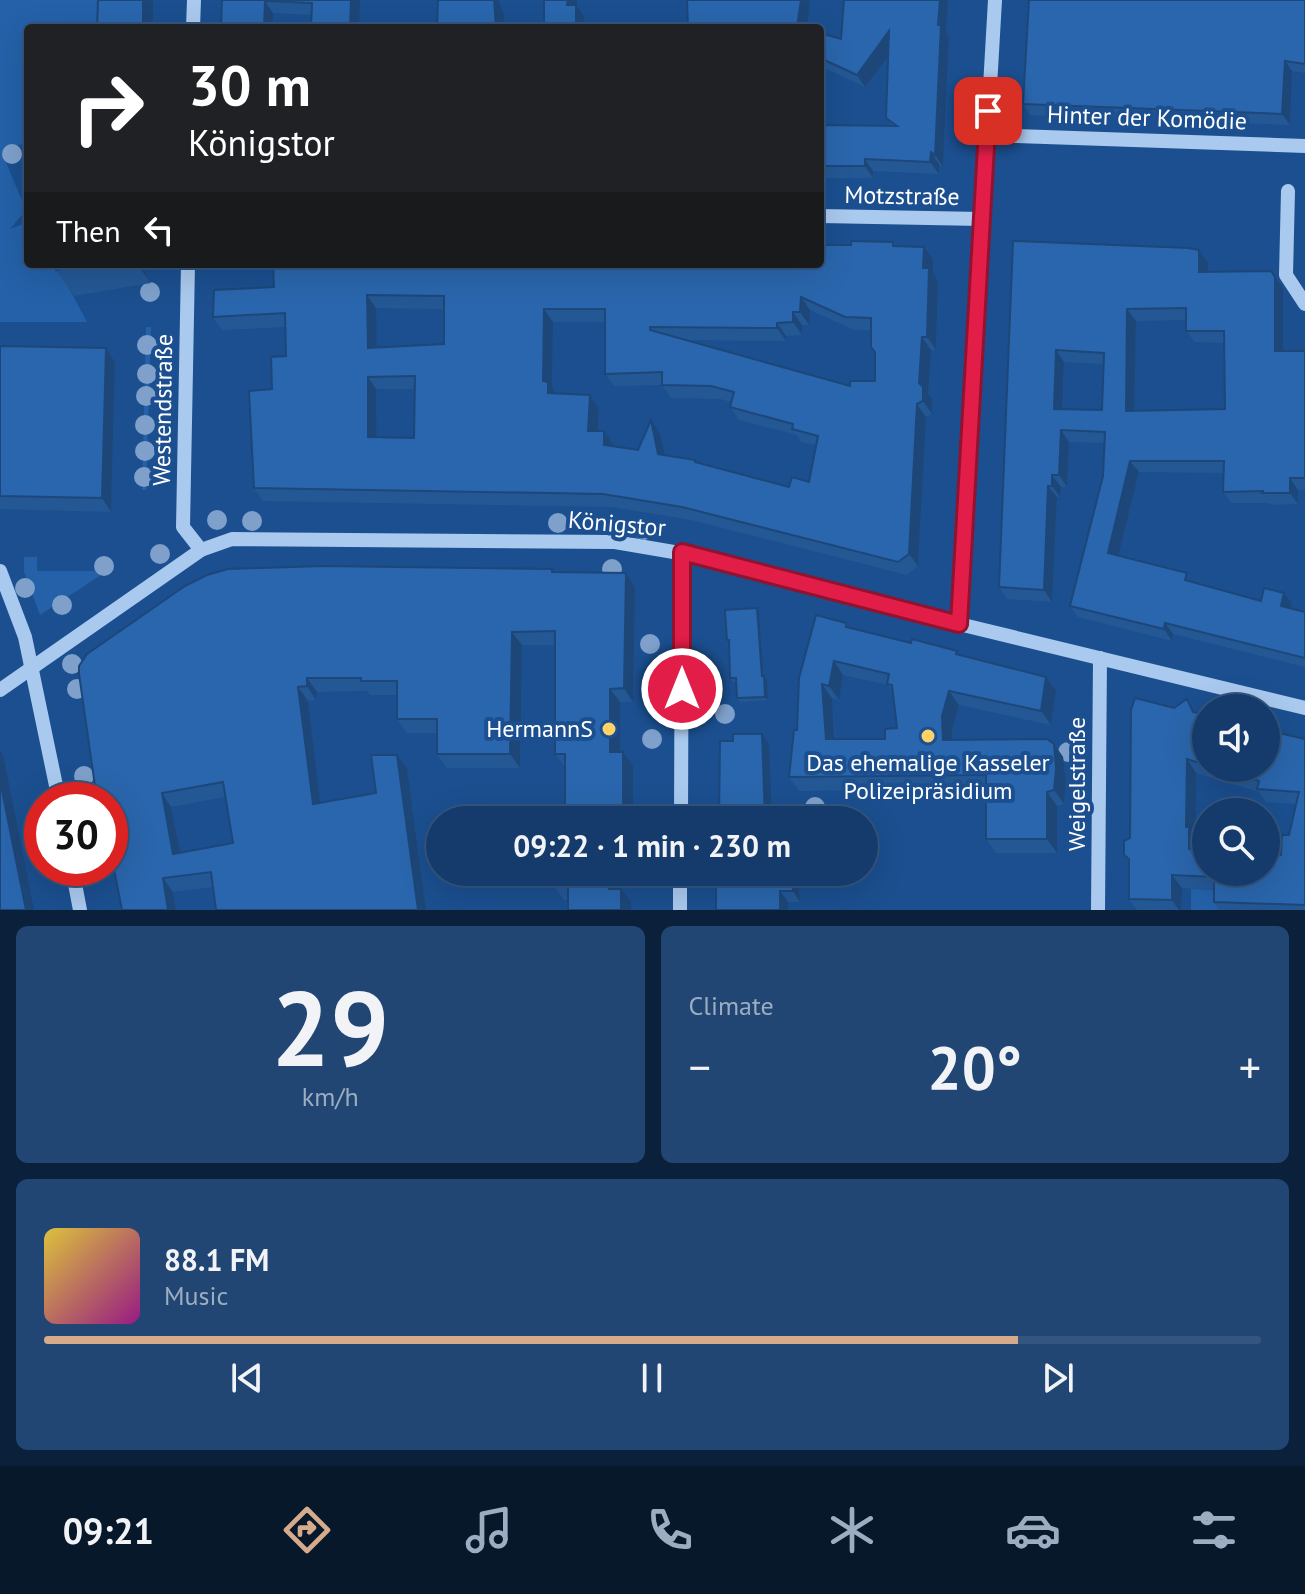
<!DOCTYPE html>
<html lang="en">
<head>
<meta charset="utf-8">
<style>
  :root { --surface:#143b6b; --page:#214673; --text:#f1f3f6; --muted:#9dadc1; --line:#33557e; --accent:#d6ab8b }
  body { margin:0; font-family:"PT Sans",sans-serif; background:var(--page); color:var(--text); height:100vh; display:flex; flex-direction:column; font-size:30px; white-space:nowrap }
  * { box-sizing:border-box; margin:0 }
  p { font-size:26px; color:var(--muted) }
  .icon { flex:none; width:44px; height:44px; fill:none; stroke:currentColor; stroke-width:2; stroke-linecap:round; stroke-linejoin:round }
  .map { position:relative; height:910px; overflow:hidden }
  .panel { display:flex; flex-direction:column; gap:16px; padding:16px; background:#0b203b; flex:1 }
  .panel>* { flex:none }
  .hud { position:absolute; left:24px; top:24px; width:800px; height:244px; border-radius:8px; box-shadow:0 8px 32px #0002,0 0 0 2px var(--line); background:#202124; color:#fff; overflow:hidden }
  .fabs { position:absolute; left:1192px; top:694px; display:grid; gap:16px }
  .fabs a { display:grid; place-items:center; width:88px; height:88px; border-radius:50%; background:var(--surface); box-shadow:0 8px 32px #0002,0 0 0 2px var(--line); font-size:40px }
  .speed { position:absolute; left:24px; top:782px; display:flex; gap:16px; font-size:40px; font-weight:700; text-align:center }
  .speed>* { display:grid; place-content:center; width:104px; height:104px; border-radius:50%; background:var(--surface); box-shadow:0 8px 32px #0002,0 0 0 2px var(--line); line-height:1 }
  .speed .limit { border:12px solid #d22; background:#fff; color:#111 }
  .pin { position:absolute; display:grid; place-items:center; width:68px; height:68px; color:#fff; margin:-34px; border-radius:16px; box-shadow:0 4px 12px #0006 }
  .me { position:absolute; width:88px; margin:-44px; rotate:0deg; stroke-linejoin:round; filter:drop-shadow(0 0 6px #0008) }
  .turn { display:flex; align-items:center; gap:28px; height:168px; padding:0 32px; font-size:36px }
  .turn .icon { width:104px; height:104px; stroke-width:2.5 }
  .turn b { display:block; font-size:56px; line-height:68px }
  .then { display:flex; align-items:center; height:76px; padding:0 32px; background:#0003; gap:16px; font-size:30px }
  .big { font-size:60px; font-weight:800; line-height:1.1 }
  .panel .card { flex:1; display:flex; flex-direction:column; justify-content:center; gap:12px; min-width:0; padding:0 28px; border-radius:12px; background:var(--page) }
  .panel .dial { align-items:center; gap:0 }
  .dial b { font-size:104px; line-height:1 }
  .song { display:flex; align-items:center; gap:24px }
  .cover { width:96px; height:96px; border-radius:12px; background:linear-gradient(135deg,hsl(50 70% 55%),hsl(310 70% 35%)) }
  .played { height:8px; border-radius:4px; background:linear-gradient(90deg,var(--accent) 80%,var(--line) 80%) }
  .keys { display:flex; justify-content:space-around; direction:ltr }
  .heat { display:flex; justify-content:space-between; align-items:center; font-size:44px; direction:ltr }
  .panel .tiles { flex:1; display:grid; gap:16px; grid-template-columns:1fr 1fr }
  .card:last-child { grid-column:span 2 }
  .trip { position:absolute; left:426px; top:806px; width:452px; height:80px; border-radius:40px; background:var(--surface); box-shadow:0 8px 32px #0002,0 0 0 2px var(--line); font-weight:800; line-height:80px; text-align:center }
  .tab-bar { display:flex; height:128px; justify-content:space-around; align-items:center; background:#08182b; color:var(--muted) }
  .tab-bar .icon { width:56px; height:56px }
  .tab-bar .active { color:var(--accent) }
  .tab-bar b { font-size:36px; color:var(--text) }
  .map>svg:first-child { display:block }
</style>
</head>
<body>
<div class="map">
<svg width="1305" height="910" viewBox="0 0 1305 910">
  <rect width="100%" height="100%" fill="#1b4f8f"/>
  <g fill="#2461a8">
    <path d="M0,0H108L107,28H28V141L2,153L26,210L10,229L28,222V264H56L87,322H0Z"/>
    <path d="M146,327H151L146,490H142Z"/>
    <path d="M24,557H37V571H96L97,558H110V569L40,615L24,572Z"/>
    <path d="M1191,889L1224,890L1223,910H1191Z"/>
  </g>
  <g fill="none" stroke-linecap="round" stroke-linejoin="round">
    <g stroke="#a9c9ee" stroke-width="14">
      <path d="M193,28L194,0"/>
      <path d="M987,135L1305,146"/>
      <path d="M1288,191L1286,275L1305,304"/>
      <path d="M820,216L982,219"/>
      <path d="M188,264L183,527L201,550"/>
      <path d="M0,571L25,637L59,800"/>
      <path d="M959,624L995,0"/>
      <path d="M0,690L201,550L232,539L615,542L703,557L959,624L1305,708"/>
      <path d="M681,820L682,552"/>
      <path d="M72,868L80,910"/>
      <path d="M680,910V872"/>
      <path d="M1098,910L1100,658"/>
    </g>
  </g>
  <g fill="#7ea0ca">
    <circle cx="12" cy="154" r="10"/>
    <circle cx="150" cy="292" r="10"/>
    <circle cx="147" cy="345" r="10"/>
    <circle cx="147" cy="374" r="10"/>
    <circle cx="146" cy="396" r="10"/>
    <circle cx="145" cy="425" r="10"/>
    <circle cx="145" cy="451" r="10"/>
    <circle cx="144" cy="477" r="10"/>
    <circle cx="217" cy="520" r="10"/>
    <circle cx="252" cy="521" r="10"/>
    <circle cx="558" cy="523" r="10"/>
    <circle cx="644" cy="530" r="10"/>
    <circle cx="160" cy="554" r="10"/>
    <circle cx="104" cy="566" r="10"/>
    <circle cx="612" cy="569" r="10"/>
    <circle cx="25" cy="588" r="10"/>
    <circle cx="62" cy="605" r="10"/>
    <circle cx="650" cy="644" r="10"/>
    <circle cx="72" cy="664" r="10"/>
    <circle cx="77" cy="689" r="10"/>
    <circle cx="725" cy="714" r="10"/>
    <circle cx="652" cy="739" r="10"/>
    <circle cx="1068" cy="752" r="10"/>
    <circle cx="84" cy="776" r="10"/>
    <circle cx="815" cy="807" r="10"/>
  </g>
  <g fill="#245895" fill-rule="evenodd">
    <path d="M222,0H360L312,15L273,13Z"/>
    <path d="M844,0H948L946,34L949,37L943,167L939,164V174L873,171V178H820V125L892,126L886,118L888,55L865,87L820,66V33L841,39Z"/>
    <path d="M1305,0V73L1292,71L1290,125L1030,115L1023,104Z"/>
    <path d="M1013,241L1199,250L1208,262V272L1271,271L1283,288V351H1305V490H1298V504L1271,505L1269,503H1232L1223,492L1224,473L1139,472L1118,556L1193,582L1261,601L1292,604L1291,608L1305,612V667L1173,634L1172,641L1078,617L1070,606L1103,476L1105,443L1069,442L1067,487H1061L1060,497H1057L1052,602L1007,599L999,587ZM1186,320V331L1195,342L1224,343L1225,409L1134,411L1136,321ZM1064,362L1103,364L1102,410L1063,409Z"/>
    <path d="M893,242L895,246L933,259V273L938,281L936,350H931L928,394L932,399V414L926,417L918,566L907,575L691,520L612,507L263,501L254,488L272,389L286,356L285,327L222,330L213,317L274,287ZM376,308L444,309V344L376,348ZM810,310L854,330H871L875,353V381L850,386L686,340L786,341V336L802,335V325H809ZM553,322H605V374L614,386L662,385L671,398L720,399L731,402L730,407L739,420L797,435L801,442L816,445L809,482L789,487L664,455L660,433L638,450L613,446V444L604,431H598L599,408L590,395L557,394L552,387ZM376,389H415L414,438L377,437Z"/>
    <path d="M55,264H141L151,283L74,296L56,270Z"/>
    <path d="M0,346L106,348L115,362L111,512L0,509Z"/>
    <path d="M554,572L626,573L635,587L633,702H620V752L633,766L565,767L555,754V645H522L520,768H447L437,754V733H407L397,719V695H370L368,691L317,692L316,700L308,701L320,803L376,793L397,755L407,768L426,910L213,887L173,892L176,910H122L112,858L110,854V800L79,674ZM225,797L233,843L180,853L171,807Z"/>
    <path d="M759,612L764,676L767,680L768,700L740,702L737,698L736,682H733L730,678L729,643L727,640Z"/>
    <path d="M846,623L850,628L1046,677L1056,691L1051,725L959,705L952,730V740L1054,744L1063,757L1066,782L1064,804L1057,806V853H996L986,839V789L799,791L789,777L797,730ZM843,675L888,685L892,692L897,728L885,739H835L832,698L839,700Z"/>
    <path d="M1197,713L1206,715V768H1266L1305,739V910H1219L1214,902V890L1182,888L1181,910H1137L1129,899V862L1124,855L1130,838ZM1196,773L1259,792L1266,802L1296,804L1289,835L1281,855L1198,850V840L1196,836Z"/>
    <path d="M555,872H619V889H621L631,902V910H568V900H564L555,887Z"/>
    <path d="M711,872H793L798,879L800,902H788V910H716V885L711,878Z"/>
  </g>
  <g fill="#1d4779">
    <rect x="143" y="0" width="10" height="28"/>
    <path d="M351,0H360L359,28H350Z"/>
    <path d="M494,0H498L504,15V28H496Z"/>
    <path d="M568,0H577V6L584,17V28H576L567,5Z"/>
    <path d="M801,0H810L807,28L797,27Z"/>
    <path d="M940,0H948L946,34L949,37L943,167L935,155Z"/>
    <path d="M265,1L273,13V28H264Z"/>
    <path d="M889,31L898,43L865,87L857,75Z"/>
    <path d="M1285,61L1292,71L1290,125L1282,114Z"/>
    <path d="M931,152L939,164V174L930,162Z"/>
    <path d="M865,159L873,171V178L865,166Z"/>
    <path d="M924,247L933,259V273L938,281L936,350L927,337L923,268Z"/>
    <path d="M1199,250L1208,262V284L1199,272Z"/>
    <path d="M137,264H141L151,283Z"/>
    <path d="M1275,277L1283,288V363L1275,351Z"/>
    <path d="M367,295L376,308L377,361L368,348Z"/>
    <path d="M801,297L810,310L809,325L800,312Z"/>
    <path d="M544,309L553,322L552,387L557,395L548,393L543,381Z"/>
    <path d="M1127,309L1136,321L1134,423L1126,411Z"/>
    <path d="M793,312L802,325V335L793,322Z"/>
    <path d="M777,323L786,336V341L777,328Z"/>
    <path d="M922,337L931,350L928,394L932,399V414L923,401L919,383Z"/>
    <path d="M106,348L115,362L111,512L102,498Z"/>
    <path d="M1056,350L1064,362L1062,420L1054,409Z"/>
    <path d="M368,377L376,389L377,450L368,437Z"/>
    <path d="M590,395L599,408L597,444L588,431Z"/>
    <path d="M917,404L926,417L918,566L909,554Z"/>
    <path d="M651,420L660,433L667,466L658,454Z"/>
    <path d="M1061,430L1069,442L1067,487L1059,475Z"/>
    <path d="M604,431L613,444V458L604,445Z"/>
    <path d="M1130,461L1139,472L1116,565L1108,553Z"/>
    <path d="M1052,475L1061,487L1060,497L1052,486Z"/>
    <path d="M1290,478L1298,490V504L1290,493Z"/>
    <path d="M1048,486L1057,497L1052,602L1044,590Z"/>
    <path d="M626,573L635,587L633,702L624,688Z"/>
    <path d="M1284,593L1292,604L1289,618L1281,606Z"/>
    <path d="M757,608L759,612L764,680L762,676Z"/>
    <path d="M1165,623L1173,634L1172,641L1164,629Z"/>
    <path d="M512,632L522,645L520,768L510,754Z"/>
    <path d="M834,661L843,675L839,700L829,686Z"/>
    <path d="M764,676L767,680L768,700L765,697Z"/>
    <path d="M1046,677L1056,691L1051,725L1041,711Z"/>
    <path d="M307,678L317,692L316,700L307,686Z"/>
    <path d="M822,684L832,698L835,753L826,739Z"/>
    <path d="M298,687L308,701L322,818L313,804Z"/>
    <path d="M610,689L620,702V766L610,752Z"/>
    <path d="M949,691L959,705L952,730L953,754L943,740L942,716Z"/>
    <path d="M762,734L769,744L772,820H765Z"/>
    <path d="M1054,744L1063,757L1066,782L1064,804L1054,790Z"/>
    <path d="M0,750L3,755L34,910H26L0,781Z"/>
    <path d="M623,752L633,766V820H623Z"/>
    <path d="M397,755L407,768L426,910H418Z"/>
    <path d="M1187,759L1196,773V836L1198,840V863L1189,849L1186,827Z"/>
    <path d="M1047,792L1057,806V853L1047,839Z"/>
    <path d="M162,793L171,807L183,867L173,854Z"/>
    <path d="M609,872H619V903L609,889Z"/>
    <path d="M791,872H793L798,879L800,902L793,891Z"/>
    <path d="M1172,875L1182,888L1181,910H1179L1172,900Z"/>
    <path d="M163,878L173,892L176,910H168Z"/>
    <path d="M621,889L631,902V910H621Z"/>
    <path d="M780,891L788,902V910H780Z"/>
  </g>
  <g fill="#2a66ad" stroke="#1d4779" stroke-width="2" fill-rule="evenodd">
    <path d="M98,0H143V28H97Z"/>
    <path d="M222,0H351L350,28H311L312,3L265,1L264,28H221Z"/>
    <path d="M438,0H494L496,28H437Z"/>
    <path d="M544,0H568L567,5H576V28H544Z"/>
    <path d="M687,0H801L797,27L801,28H688Z"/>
    <path d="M844,0H940L938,25H941L935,155L931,152L930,162L865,159V166H820V125L897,126L886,118L889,31L857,75L820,58V33L841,39Z"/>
    <path d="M1029,0H1305V64L1285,61L1282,114L1023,104Z"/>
    <path d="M851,241L893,242V246L924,247L923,268H929L927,337H922L919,383L923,387V401L917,404L909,554L898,562L682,507L603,494L254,488L249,391L272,389L271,357L286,356L285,313L213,317L214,290L274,287L273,264H820V245H851ZM367,295L444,296V344L368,348ZM801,297L845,317L871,318V347L875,352V381H850V386L650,330V327L777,328V323L793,322V312H800ZM544,309H605V374L662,372V385L711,386L734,392L730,407L793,424L792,429L818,436L809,482L792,477L789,487L695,462V460L658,454L651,420L638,450L604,445V431H588L590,395L548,393V382L543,381ZM415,376L414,438L368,437V377Z"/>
    <path d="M1013,241L1188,248L1199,250V272L1271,271L1275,277V351H1305V478H1290V493H1262L1263,491L1223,492L1224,461H1130L1108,553L1187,573L1185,580L1261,601L1264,588L1284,593L1281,606L1305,612V658L1165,623L1164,629L1070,606L1103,476L1105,432L1061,430L1059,475H1052V486H1048L1044,590L999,587ZM1186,308V331H1224L1225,409L1126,411L1127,309ZM1056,350L1104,353L1102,410L1054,409Z"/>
    <path d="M55,264H92L56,270Z"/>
    <path d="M0,346L106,348L102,498L0,496Z"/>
    <path d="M323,566L552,569V572L626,573L624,688L610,689V752H623V820H565V754H555V631L512,632L510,754H437V719H397V681H361V678H307V686L298,687L313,804L376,793L371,755H397L418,910H216L211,872L163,878L168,910H122L110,849V800H97L79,674V666L87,654L185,586L207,575L228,569ZM223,782L233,843L173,854L162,793Z"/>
    <path d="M757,608L762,676H764L765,697L737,698L736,678H730L729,640H727L725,610Z"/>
    <path d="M816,615L846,623V627L911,643L912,639L957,651L956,654L1046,677L1041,711L949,691L942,716L943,740L1047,739L1054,744L1056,769L1054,790L1047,792V839H986V775L789,777L794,730H797L799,678ZM834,661L889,674L887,684L892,685L897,728L885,729V739H826L822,684L829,686Z"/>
    <path d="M1135,698L1174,708L1187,699L1193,712L1206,715V765L1187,759L1186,827H1189V849L1206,850V872H1266V854L1281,855L1282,835H1289L1299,792L1257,789L1259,781L1215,768H1266V730L1305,739V905L1214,902V877L1172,875V900L1129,899V859L1124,855V841L1130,838L1131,710Z"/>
    <path d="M733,734H762L765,820H719L720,741H733Z"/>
    <path d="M0,781L26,910H0Z"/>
    <path d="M555,872H609V889H621V910H568V886L555,887Z"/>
    <path d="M711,872H791L793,891H780V910H716V878H711Z"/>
  </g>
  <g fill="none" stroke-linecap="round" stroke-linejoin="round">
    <g stroke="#92132f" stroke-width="20">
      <path id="route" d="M682,689V552L959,624L988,111"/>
    </g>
    <use href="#route" stroke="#e11d48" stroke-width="14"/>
  </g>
  <g fill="#ffd166" stroke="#1b4f8f" stroke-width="3">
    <circle cx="609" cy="729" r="8"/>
    <circle cx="928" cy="736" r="8"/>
  </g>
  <g text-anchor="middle" stroke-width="8" stroke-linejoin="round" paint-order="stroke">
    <g font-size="24" fill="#fff" stroke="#1b4f8f">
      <text transform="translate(1147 118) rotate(2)" y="8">Hinter der Komödie</text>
      <text transform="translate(902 196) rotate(1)" y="8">Motzstraße</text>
      <text transform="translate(163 410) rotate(-89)" y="8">Westendstraße</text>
      <text transform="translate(617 524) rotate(5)" y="8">Königstor</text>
      <text transform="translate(1077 784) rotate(-90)" y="8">Weigelstraße</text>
    </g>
    <g font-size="24" fill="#fff" stroke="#1b4f8f" text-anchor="end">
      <text x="593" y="737">HermannS</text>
      <text x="928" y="771" text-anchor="middle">Das ehemalige Kasseler<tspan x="928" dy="28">Polizeipräsidium</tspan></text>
    </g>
  </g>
</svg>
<div class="fabs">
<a><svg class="icon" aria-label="sound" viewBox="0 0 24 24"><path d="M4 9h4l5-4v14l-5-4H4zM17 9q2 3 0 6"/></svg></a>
<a><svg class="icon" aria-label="search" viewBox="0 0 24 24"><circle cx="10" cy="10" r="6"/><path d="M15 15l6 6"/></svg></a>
</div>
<div class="speed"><div class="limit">30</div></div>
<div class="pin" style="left:988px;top:111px;background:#d93025"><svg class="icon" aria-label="arrive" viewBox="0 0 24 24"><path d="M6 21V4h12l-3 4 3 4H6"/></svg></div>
<svg class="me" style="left:682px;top:689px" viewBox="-20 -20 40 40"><circle r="17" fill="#e11d48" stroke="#fff" stroke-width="3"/><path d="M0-11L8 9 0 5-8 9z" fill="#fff"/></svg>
<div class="trip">09:22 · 1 min · 230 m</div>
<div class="hud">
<div class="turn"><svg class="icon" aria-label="right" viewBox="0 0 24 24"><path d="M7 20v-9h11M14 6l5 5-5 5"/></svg><div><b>30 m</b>Königstor</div></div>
<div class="then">Then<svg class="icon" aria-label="left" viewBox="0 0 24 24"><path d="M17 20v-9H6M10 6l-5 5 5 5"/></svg></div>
</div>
</div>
<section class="panel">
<div class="tiles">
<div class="card dial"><b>29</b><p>km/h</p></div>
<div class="card"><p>Climate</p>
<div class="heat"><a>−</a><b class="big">20°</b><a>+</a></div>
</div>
<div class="card">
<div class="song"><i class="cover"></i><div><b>88.1 FM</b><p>Music</p></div></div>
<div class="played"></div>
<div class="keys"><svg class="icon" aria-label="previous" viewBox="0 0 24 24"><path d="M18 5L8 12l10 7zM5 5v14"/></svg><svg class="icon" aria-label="pause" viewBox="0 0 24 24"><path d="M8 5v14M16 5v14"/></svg><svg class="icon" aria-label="next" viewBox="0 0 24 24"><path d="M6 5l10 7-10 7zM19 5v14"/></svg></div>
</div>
</div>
</section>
<nav class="tab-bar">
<b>09:21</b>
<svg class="icon active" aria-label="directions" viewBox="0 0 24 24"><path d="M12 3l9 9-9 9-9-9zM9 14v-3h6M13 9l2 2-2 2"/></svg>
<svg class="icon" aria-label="music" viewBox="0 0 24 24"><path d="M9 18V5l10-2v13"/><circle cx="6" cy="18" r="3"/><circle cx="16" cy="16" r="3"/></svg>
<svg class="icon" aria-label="phone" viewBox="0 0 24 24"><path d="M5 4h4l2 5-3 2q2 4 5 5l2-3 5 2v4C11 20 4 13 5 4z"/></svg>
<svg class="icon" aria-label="climate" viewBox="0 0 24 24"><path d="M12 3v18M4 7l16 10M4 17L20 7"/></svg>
<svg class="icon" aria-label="car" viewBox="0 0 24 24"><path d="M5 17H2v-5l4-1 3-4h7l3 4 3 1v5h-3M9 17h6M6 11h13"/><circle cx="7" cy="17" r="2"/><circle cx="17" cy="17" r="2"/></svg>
<svg class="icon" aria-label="filters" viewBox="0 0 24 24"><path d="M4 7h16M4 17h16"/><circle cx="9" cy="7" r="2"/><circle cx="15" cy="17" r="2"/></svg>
</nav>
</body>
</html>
